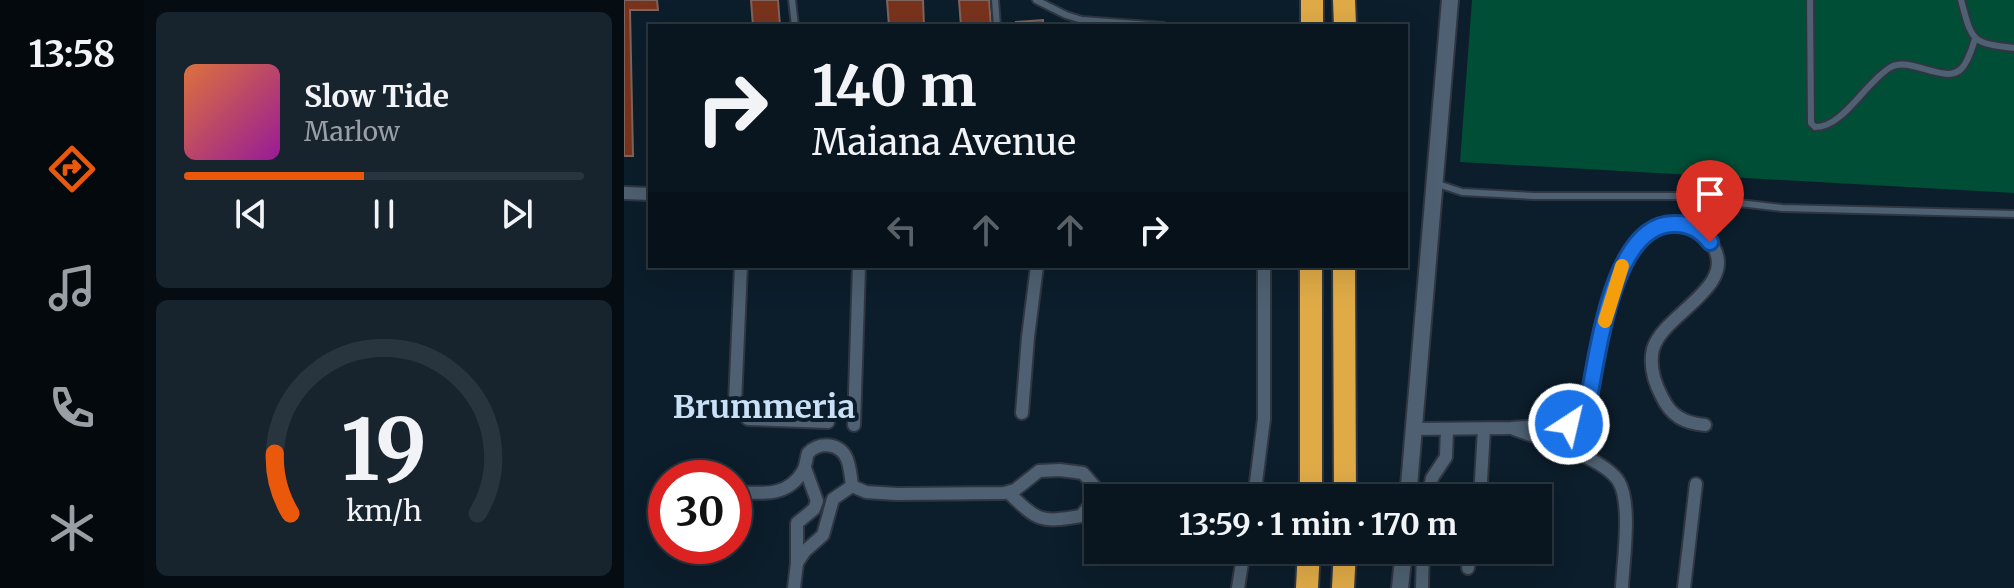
<!DOCTYPE html>
<html lang="en">
<head>
<meta charset="utf-8">
<style>
  :root { --surface:#091620; --page:#17232d; --text:#f1f3f6; --muted:#999fa5; --line:#29353e; --accent:#ea580c }
  body { margin:0; font-family:Merriweather,serif; background:var(--page); color:var(--text); height:100vh; display:flex; flex-direction:column; font-size:30px; white-space:nowrap }
  * { box-sizing:border-box; margin:0 }
  p { font-size:26px; color:var(--muted) }
  .icon { flex:none; width:44px; height:44px; fill:none; stroke:currentColor; stroke-width:2; stroke-linecap:round; stroke-linejoin:round }
  .map { position:relative; flex:1; overflow:hidden }
  .sheet { display:flex; flex-direction:column; gap:12px; padding:12px; background:#050c12; width:480px }
  .sheet>* { flex:none }
  .hud { position:absolute; left:24px; top:24px; width:760px; height:244px; border-radius:0px; box-shadow:0 8px 32px #0002,0 0 0 2px var(--line); background:#091620; color:var(--text); overflow:hidden }
  .speed { position:absolute; left:24px; top:460px; display:flex; gap:16px; font-size:40px; font-weight:700; text-align:center }
  .speed>* { display:grid; place-content:center; width:104px; height:104px; border-radius:50%; background:var(--surface); box-shadow:0 8px 32px #0002,0 0 0 2px var(--line); line-height:1 }
  .speed .limit { border:12px solid #d22; background:#fff; color:#111 }
  .pin { position:absolute; display:grid; place-items:center; width:68px; height:68px; color:#fff; margin:-82px -34px; border-radius:50% 50% 50% 0; rotate:-45deg; box-shadow:0 0 8px #0007 }
  .pin .icon { rotate:45deg }
  .me { position:absolute; width:88px; margin:-44px; rotate:35deg; stroke-linejoin:round; filter:drop-shadow(0 0 6px #0008) }
  .turn { display:flex; align-items:center; gap:28px; height:168px; padding:0 32px; font-size:36px }
  .turn .icon { width:104px; height:104px; stroke-width:2.5 }
  .turn b { display:block; font-size:56px; line-height:68px }
  .lanes { display:flex; align-items:center; height:76px; padding:0 32px; background:#0003; justify-content:center; gap:40px; direction:ltr }
  .lanes .off { opacity:.35 }
  .sheet .widget { flex:1; display:flex; flex-direction:column; justify-content:center; gap:12px; min-width:0; padding:0 28px; border-radius:12px; background:var(--page) }
  .sheet .dial { align-items:center; gap:0 }
  .dial svg { height:208px; overflow:visible; fill:none; stroke:var(--line); stroke-width:7; stroke-linecap:round; text-anchor:middle }
  .dial text { fill:var(--text); stroke:none }
  .song { display:flex; align-items:center; gap:24px }
  .cover { width:96px; height:96px; border-radius:12px; background:linear-gradient(135deg,hsl(20 70% 55%),hsl(300 70% 35%)) }
  .played { height:8px; border-radius:4px; background:linear-gradient(90deg,var(--accent) 45%,var(--line) 45%) }
  .keys { display:flex; justify-content:space-around; direction:ltr }
  .trip { position:absolute; left:460px; top:484px; width:468px; height:80px; border-radius:0px; background:var(--surface); box-shadow:0 8px 32px #0002,0 0 0 2px var(--line); font-weight:700; line-height:80px; text-align:center }
  main { display:flex; flex:1; min-height:0 }
  .tabs { display:flex; flex-direction:column; width:144px; justify-content:space-around; align-items:center; background:#04090d; color:var(--muted) }
  .tabs .icon { width:56px; height:56px }
  .tabs .selected { color:var(--accent) }
  .tabs b { font-size:36px; color:var(--text) }
  .map>svg:first-child { display:block }
</style>
</head>
<body>
<main>
<nav class="tabs">
<b>13:58</b>
<svg class="icon selected" aria-label="directions" viewBox="0 0 24 24"><path d="M12 3l9 9-9 9-9-9zM9 14v-3h6M13 9l2 2-2 2"/></svg>
<svg class="icon" aria-label="music" viewBox="0 0 24 24"><path d="M9 18V5l10-2v13"/><circle cx="6" cy="18" r="3"/><circle cx="16" cy="16" r="3"/></svg>
<svg class="icon" aria-label="phone" viewBox="0 0 24 24"><path d="M5 4h4l2 5-3 2q2 4 5 5l2-3 5 2v4C11 20 4 13 5 4z"/></svg>
<svg class="icon" aria-label="climate" viewBox="0 0 24 24"><path d="M12 3v18M4 7l16 10M4 17L20 7"/></svg>
</nav>
<section class="sheet">
<div class="widget">
<div class="song"><i class="cover"></i><div><b>Slow Tide</b><p>Marlow</p></div></div>
<div class="played"></div>
<div class="keys"><svg class="icon" aria-label="previous" viewBox="0 0 24 24"><path d="M18 5L8 12l10 7zM5 5v14"/></svg><svg class="icon" aria-label="pause" viewBox="0 0 24 24"><path d="M8 5v14M16 5v14"/></svg><svg class="icon" aria-label="next" viewBox="0 0 24 24"><path d="M6 5l10 7-10 7zM19 5v14"/></svg></div>
</div>
<div class="widget dial"><svg viewBox="0 0 100 80">
<path d="M14 69A42 42 0 1 1 86 69"/>
<path d="M14 69A42 42 0 0 1 8 46" stroke="#ea580c"/>
<text x="50" y="56" font-size="32" font-weight="700">19</text>
<text x="50" y="72" font-size="11">km/h</text>
</svg></div>
</section>
<div class="map">
<svg width="1390" height="588" viewBox="0 0 1390 588">
  <rect width="100%" height="100%" fill="#0c1d2b"/>
  <path fill="#004e36" d="M848,0H1390V193L836,162Z"/>
  <g fill="#79331d" stroke="#7e645c" stroke-width="2">
    <path d="M0,0H33L34,10H6L9,156H0Z"/>
    <path d="M127,0H154L156,26H129Z"/>
    <path d="M263,0H299L300,26H265Z"/>
    <path d="M335,0H365L367,26H337Z"/>
    <path d="M419,20V26H392V22Z"/>
  </g>
  <g fill="none" stroke-linecap="round" stroke-linejoin="round">
    <g stroke="#2f3642" stroke-width="10">
      <g id="lane">
        <path d="M168,0L171,26"/>
        <path d="M371,0L373,26"/>
        <path d="M412,0L442,15L458,20L539,26"/>
        <path d="M1186,0L1187,123L1191,127C1219,128 1242,81 1267,67C1286,56 1323,86 1338,68C1345,60 1348,48 1351,39"/>
        <path d="M1337,0C1348,41 1347,43 1390,48"/>
        <path d="M814,184L838,192L910,196H1055L1158,208L1390,214"/>
      </g>
    </g>
    <g stroke="#2f3642" stroke-width="16">
      <g id="street">
        <path d="M0,193L26,194"/>
        <path d="M117,266L111,403L124,419L204,422"/>
        <path d="M398,413L404,337L413,266"/>
        <path d="M230,425L235,266"/>
        <path d="M790,429L887,428L945,424L959,419C965,407 965,391 968,378C977,330 985,265 1026,233C1039,222 1057,220 1072,229C1079,233 1084,239 1089,246C1114,287 1039,314 1029,349C1025,366 1030,382 1038,397C1047,416 1060,423 1081,425"/>
        <path d="M890,429C917,439 981,458 995,482C1008,505 999,562 998,588"/>
        <path d="M228,486L242,492L273,494L380,493L391,490L415,471L436,470L459,473L478,495L630,497"/>
        <path d="M110,492C137,493 163,498 179,471C182,466 182,459 184,453C196,441 216,443 223,459C226,467 227,477 228,486"/>
        <path d="M385,493C414,521 416,523 457,516L475,494"/>
        <path d="M630,498L640,419V266"/>
        <path d="M804,498L808,478L822,457L823,429"/>
        <path d="M856,498L860,429"/>
        <path d="M173,563L181,551L199,535L209,499L228,486"/>
        <path d="M844,568L847,550"/>
        <path d="M170,588L173,563V523L190,509L193,501L181,468"/>
        <path d="M614,588L620,550"/>
        <path d="M798,588L799,550"/>
        <path d="M1060,588L1072,484"/>
      </g>
    </g>
    <g stroke="#2f3642" stroke-width="20">
      <g id="secondary">
        <path d="M784,498L826,0"/>
        <path d="M776,588L780,550"/>
      </g>
    </g>
    <g stroke="#2f3642" stroke-width="26">
      <g id="highway">
        <path d="M720,0L721,26"/>
        <path d="M688,26V0"/>
        <path d="M720,266L721,498"/>
        <path d="M687,498V266"/>
        <path d="M683,588L685,550"/>
        <path d="M719,588L721,550"/>
      </g>
    </g>
    <use href="#lane" stroke="#4e6071" stroke-width="6"/>
    <use href="#street" stroke="#4e6071" stroke-width="12"/>
    <use href="#secondary" stroke="#4e6071" stroke-width="16"/>
    <use href="#highway" stroke="#e0ab47" stroke-width="22"/>
  </g>
  <g fill="none" stroke-linecap="round" stroke-linejoin="round">
    <g stroke="#114b97" stroke-width="20">
      <path id="route" d="M945,424L959,419L961,416C973,369 984,225 1049,224C1065,223 1077,230 1086,242"/>
    </g>
    <use href="#route" stroke="#1a73e8" stroke-width="14"/>
    <path stroke="#f59e0b" stroke-width="14" d="M981,321L998,266"/>
  </g>
  <g text-anchor="middle" stroke-width="8" stroke-linejoin="round" paint-order="stroke">
    <g font-size="32" font-weight="bold" fill="#c9e0f6" stroke="#0c1d2b">
      <text x="140" y="418">Brummeria</text>
    </g>
  </g>
</svg>
<div class="speed"><div class="limit">30</div></div>
<div class="pin" style="left:1086px;top:242px;background:#d93025"><svg class="icon" aria-label="arrive" viewBox="0 0 24 24"><path d="M6 21V4h12l-3 4 3 4H6"/></svg></div>
<svg class="me" style="left:945px;top:424px" viewBox="-20 -20 40 40"><circle r="17" fill="#1a73e8" stroke="#fff" stroke-width="3"/><path d="M0-11L8 9 0 5-8 9z" fill="#fff"/></svg>
<div class="trip">13:59 · 1 min · 170 m</div>
<div class="hud">
<div class="turn"><svg class="icon" aria-label="right" viewBox="0 0 24 24"><path d="M7 20v-9h11M14 6l5 5-5 5"/></svg><div><b>140 m</b>Maiana Avenue</div></div>
<div class="lanes"><svg class="icon off" aria-label="left" viewBox="0 0 24 24"><path d="M17 20v-9H6M10 6l-5 5 5 5"/></svg><svg class="icon off" aria-label="ahead" viewBox="0 0 24 24"><path d="M12 20V5M6 11l6-6 6 6"/></svg><svg class="icon off" aria-label="ahead" viewBox="0 0 24 24"><path d="M12 20V5M6 11l6-6 6 6"/></svg><svg class="icon" aria-label="right" viewBox="0 0 24 24"><path d="M7 20v-9h11M14 6l5 5-5 5"/></svg></div>
</div>
</div>
</main>
</body>
</html>
